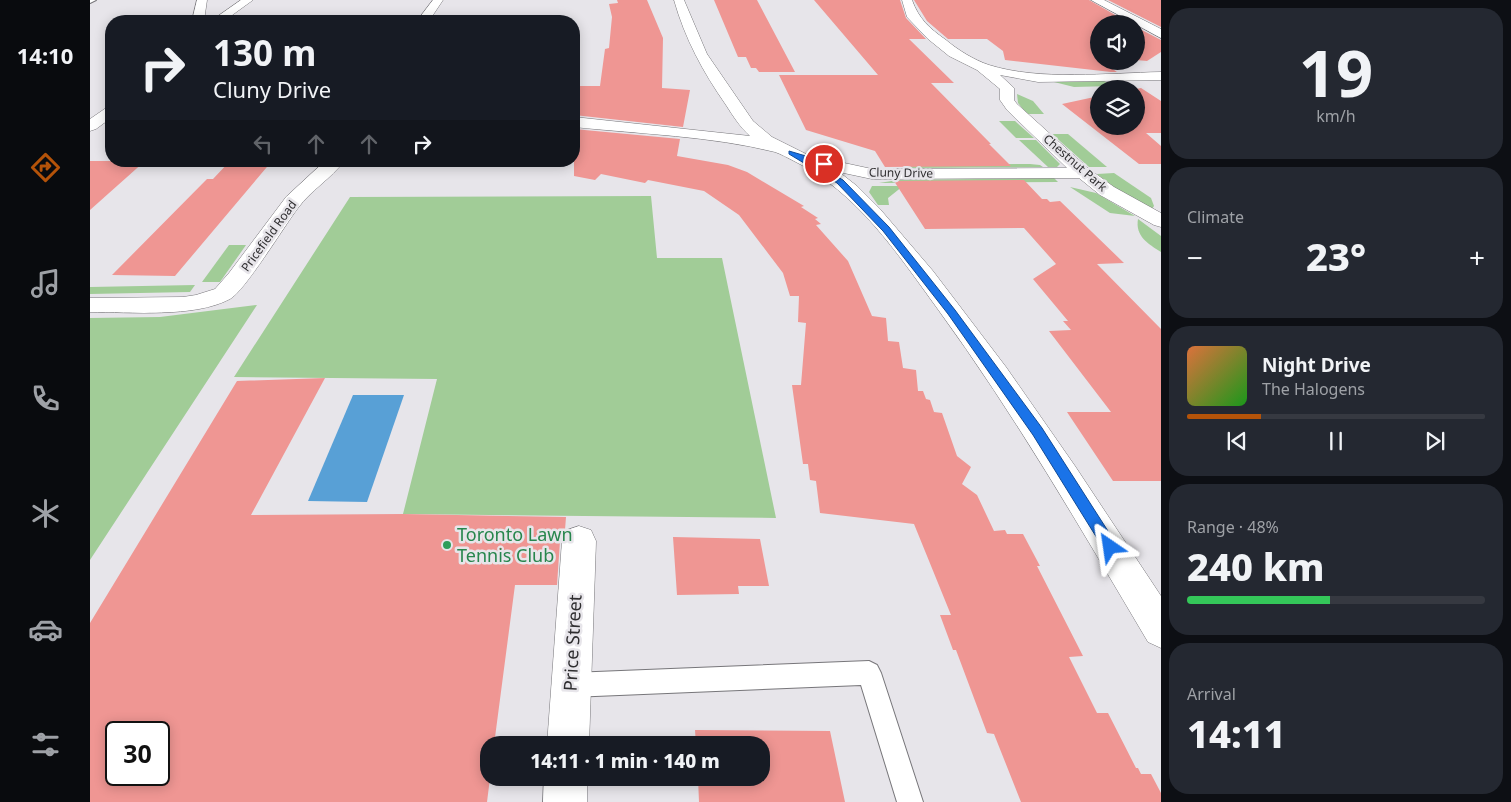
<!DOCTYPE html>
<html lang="en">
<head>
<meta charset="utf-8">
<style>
  :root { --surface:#171b24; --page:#242831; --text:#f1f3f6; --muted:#9ea1a6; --line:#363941; --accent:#b45309 }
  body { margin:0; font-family:"Noto Sans",sans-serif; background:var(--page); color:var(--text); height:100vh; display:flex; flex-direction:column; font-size:19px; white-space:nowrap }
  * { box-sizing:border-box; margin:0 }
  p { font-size:16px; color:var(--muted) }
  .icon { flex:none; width:28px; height:28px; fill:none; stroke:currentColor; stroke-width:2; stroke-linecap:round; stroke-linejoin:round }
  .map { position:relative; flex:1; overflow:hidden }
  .side { display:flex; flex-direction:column; gap:8px; padding:8px; background:#0d0f14; width:350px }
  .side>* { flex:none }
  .guide { position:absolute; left:15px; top:15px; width:475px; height:152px; border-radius:20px; box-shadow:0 2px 12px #0003; background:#171b24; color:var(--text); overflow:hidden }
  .fabs { position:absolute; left:1000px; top:15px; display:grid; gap:10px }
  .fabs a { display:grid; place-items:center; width:55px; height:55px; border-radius:50%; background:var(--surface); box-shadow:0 2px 12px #0003; font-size:25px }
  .speed { position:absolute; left:15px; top:721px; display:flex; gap:10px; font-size:25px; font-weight:700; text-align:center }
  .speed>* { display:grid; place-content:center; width:65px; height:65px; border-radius:50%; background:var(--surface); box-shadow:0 2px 12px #0003; line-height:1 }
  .speed .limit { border:2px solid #111; border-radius:8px; background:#fff; color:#111 }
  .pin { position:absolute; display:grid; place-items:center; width:42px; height:42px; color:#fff; margin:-21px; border:2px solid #fff; border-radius:50%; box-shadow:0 1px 5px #0007 }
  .me { position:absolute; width:55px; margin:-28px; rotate:328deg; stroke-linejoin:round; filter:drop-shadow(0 0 4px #0008) }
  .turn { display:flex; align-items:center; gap:18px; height:105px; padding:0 25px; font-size:22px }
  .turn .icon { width:65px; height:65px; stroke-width:2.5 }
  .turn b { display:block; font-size:35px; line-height:42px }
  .lanes { display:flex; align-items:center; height:48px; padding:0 25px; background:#0003; justify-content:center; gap:25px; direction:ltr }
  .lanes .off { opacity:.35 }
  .big { font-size:38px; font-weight:800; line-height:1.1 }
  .side .widget { flex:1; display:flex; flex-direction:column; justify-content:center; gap:8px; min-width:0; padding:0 18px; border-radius:20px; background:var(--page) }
  .side .dial { align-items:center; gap:0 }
  .dial b { font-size:65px; line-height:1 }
  .song { display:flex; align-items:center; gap:15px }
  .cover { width:60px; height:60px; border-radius:8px; background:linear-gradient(135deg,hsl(20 70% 55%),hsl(120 70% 35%)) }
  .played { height:5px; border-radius:2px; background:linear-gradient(90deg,var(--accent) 25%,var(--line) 25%) }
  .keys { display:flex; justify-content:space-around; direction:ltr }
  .heat { display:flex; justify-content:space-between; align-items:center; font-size:28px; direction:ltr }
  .charge { height:8px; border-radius:4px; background:linear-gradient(90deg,#34c759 48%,var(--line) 0) }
  .trip { position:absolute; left:390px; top:736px; width:290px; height:50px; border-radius:20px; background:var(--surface); box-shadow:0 2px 12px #0003; font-weight:800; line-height:50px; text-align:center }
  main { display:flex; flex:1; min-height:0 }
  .tab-bar { display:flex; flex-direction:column; width:90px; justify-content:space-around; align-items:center; background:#090b0e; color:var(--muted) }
  .tab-bar .icon { width:35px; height:35px }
  .tab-bar .selected { color:var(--accent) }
  .tab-bar b { font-size:22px; color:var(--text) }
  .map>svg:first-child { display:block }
</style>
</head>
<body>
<main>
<nav class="tab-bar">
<b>14:10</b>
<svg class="icon selected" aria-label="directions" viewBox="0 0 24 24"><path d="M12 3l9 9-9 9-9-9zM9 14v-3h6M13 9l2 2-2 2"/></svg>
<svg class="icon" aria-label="music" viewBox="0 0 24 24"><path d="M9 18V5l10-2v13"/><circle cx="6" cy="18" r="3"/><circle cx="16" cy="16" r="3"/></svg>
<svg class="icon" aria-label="phone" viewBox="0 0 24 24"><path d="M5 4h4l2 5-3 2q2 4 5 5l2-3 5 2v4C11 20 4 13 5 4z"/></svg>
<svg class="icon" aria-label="climate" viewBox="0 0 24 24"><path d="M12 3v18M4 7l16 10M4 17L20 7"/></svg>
<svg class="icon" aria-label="car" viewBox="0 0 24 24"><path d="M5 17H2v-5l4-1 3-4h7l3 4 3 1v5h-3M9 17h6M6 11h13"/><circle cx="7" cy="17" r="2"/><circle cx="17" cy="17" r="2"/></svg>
<svg class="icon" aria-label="filters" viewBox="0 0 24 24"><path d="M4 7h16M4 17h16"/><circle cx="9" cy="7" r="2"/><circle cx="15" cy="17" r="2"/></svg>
</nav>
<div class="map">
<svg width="1071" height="802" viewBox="0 0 1071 802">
  <rect width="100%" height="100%" fill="#e7e5ea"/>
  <g fill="#a1cc97">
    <path d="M1014,81L1023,86L984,87L964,82Z"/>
    <path d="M927,94L943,101L954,114H937L928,103Z"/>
    <path d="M909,121H925L944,138H926Z"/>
    <path d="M962,134H978L1017,167H999Z"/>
    <path d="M929,140H946L970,164L967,167H958Z"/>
    <path d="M940,164L950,165L953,167L815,168L812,165Z"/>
    <path d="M1024,173L1061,198L1064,206L1062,209L1029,191L1007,174Z"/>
    <path d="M964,178L968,182L789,183L808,180Z"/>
    <path d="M782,186H813L798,198L799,205H788L779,192Z"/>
    <path d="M980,187L1006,193L1045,216L1020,213Z"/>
    <path d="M561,196L567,258H632L686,518L313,514L347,379L144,377L260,197Z"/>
    <path d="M1048,219L1071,236V252C1058,244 1045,236 1048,219Z"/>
    <path d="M139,245H156L130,282H112Z"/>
    <path d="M105,285L100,292L0,294V287Z"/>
    <path d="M167,305L0,560V318L70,317Z"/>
  </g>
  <path fill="#58a0d6" d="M263,395H314L277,502L218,501Z"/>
  <g fill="#ef9693" fill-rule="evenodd">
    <path d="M527,0H557L573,38L572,88L600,90L593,127L484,115V86H510L515,49L519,48L522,17L519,4L528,3Z"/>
    <path d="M624,0H667L705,72H669L666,68H661L656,57H648Z"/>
    <path d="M724,0H810L816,18L836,39H819L864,83H841L901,144H899L921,166L795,167L785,151L716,130L689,75H788Z"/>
    <path d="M824,0H999L1041,24H1009L1008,59L1027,72H1021L915,60L913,51L897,39H858L837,21Z"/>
    <path d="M1018,0H1071V27Z"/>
    <path d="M1046,27L1071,40V52L1057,61L1046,60Z"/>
    <path d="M1051,88L1071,101V133H1056L1071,146V164H1049L972,104L1009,96V126H1046V89Z"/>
    <path d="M484,129L590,139L587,156L638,165L657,172L714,206L711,207L728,218L725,219L731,224L726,225L758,261L782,316L796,318L798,341L809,342L813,368L826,370L828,391H833L836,399L840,400L844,412L852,413L867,456L881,467L872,484L887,495L904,531L915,530L917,534H933L950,566H947L993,656L979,657L1007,713H1018L1046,768H1048L1051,774H1061L1071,793V802H931L904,734L897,733L866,650H863L850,615H861L824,524L730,513L726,481L720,480L718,464H713L702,385H711L716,323L708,322L709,296H700L693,273L649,215L614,191L558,180L555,183L511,174L505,180L484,176Z"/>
    <path d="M0,161H55L0,210Z"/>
    <path d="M140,161H182L85,276L22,275L117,179H123Z"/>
    <path d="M934,180L952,199H957L960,202L970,201L1034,263L1007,264L1071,329V481H1023L977,412H1021L959,331L981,330L973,321H978L943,279L966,264L934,228L835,229L804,181Z"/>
    <path d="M235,378L161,515L313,514L476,517L475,530L470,541L467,585H425L404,745H399L400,778L397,802H0V623L147,381ZM26,732H69V775H26Z"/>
    <path d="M583,537L670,539L679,586H648L649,594L587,595Z"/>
    <path d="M605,730L740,731L755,802H609L608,778H671V745H606Z"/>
  </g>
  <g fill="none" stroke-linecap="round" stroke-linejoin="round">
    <g stroke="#77767a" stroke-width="2">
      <g id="lane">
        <path d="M0,0H6L0,3Z"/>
        <path d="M779,661L787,665L791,673L833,802H807L771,685L481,697L473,693L469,685L473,677L481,673Z"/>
      </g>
    </g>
    <g stroke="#77767a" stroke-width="1">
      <g id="street">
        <path d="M107,0H117L114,21H102Z"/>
        <path d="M151,0H163L134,21H121Z"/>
        <path d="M343,0H353L339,21H327Z"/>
        <path d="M584,0H594L617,54L663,121L682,137L726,159L731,158L782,169L977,168L917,110L910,100V89L887,70L859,56L838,39L817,17L812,0H822C829,19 839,28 856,40C868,50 884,60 899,65C950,81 1018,73 1071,72V80L948,82L910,75L924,88V100L927,104L999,169L1024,187L1071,213V227L1064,225L1010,195L989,178L782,179L749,172L767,186L790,209L843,271L916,367L985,466L1071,596V648L1058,642C991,529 925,415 847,308C807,253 767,192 704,161C698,158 691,154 685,152C621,136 550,134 484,127V117L660,136C650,127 643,116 636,105C613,72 595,39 584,0Z"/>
        <path d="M1001,0H1014L1071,29V38Z"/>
        <path d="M21,106V118L6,129L0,131V119L16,108Z"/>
        <path d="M235,161H254C241,179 221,190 208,208C195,225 154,292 140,299C105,318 39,312 0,312V298L93,297L106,295L125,289L139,273L196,197Z"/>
        <path d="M489,526L501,530L506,541L499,745H457L472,541L477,530Z"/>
        <path d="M454,778H497V802H453Z"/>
      </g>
    </g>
    <use href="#lane" fill="#fff" fill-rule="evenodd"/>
    <use href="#street" fill="#fff" fill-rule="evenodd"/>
  </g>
  <path fill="#1a73e8" stroke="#114b97" d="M699,151L736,162L737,164L734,166L722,162L753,180L799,227L865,310L952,428L1025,542L1027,547L1025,551L1020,553L1015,551L943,435L858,314L793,231L747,183L699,154Z"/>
  <circle fill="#2e9e5b" stroke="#e7e5ea" stroke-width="2" cx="357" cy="545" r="5"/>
  <g text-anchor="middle" stroke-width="5" stroke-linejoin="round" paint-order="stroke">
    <g font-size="12" fill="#2f2e30" stroke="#e7e5ea">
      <text transform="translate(985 163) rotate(41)" y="4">Chestnut Park</text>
      <text transform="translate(811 173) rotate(1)" y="4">Cluny Drive</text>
      <text transform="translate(179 236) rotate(-54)" y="4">Pricefield Road</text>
    </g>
    <g font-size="18" fill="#27864d" stroke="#e7e5ea" text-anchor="start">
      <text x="367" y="541">Toronto Lawn<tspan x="367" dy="21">Tennis Club</tspan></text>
    </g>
    <g font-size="18" fill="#2f2e30" stroke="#e7e5ea">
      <text transform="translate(483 643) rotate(-87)" y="6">Price Street</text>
    </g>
  </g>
</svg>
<div class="fabs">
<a><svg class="icon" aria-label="sound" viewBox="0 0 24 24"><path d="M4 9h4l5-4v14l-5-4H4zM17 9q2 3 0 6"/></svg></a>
<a><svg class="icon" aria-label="layers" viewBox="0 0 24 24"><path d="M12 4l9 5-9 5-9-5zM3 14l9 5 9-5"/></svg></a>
</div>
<div class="speed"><div class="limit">30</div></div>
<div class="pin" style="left:734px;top:164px;background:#d93025"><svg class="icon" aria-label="arrive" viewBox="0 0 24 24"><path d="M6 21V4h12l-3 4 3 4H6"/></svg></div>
<svg class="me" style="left:1020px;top:547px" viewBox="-20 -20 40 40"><path d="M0-17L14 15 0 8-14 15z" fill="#1a73e8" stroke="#fff" stroke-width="4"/></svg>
<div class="trip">14:11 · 1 min · 140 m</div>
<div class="guide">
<div class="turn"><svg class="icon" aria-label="right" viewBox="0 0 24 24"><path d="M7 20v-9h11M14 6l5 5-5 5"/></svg><div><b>130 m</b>Cluny Drive</div></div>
<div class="lanes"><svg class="icon off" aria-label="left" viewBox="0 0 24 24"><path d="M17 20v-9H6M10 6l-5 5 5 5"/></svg><svg class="icon off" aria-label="ahead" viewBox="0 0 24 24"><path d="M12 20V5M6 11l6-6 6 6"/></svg><svg class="icon off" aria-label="ahead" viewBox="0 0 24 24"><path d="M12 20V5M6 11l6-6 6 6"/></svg><svg class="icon" aria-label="right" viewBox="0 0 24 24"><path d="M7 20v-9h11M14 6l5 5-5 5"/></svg></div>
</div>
</div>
<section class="side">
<div class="widget dial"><b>19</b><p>km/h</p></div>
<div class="widget"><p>Climate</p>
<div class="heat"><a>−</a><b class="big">23°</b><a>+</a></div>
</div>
<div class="widget">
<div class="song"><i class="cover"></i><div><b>Night Drive</b><p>The Halogens</p></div></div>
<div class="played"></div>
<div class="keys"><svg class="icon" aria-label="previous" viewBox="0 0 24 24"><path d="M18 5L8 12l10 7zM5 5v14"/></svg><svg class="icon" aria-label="pause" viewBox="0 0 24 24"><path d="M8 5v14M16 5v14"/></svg><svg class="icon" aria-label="next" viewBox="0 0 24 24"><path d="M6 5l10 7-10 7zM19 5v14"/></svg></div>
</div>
<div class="widget"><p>Range · 48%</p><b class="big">240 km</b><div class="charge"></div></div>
<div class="widget"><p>Arrival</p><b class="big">14:11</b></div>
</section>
</main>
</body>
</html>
